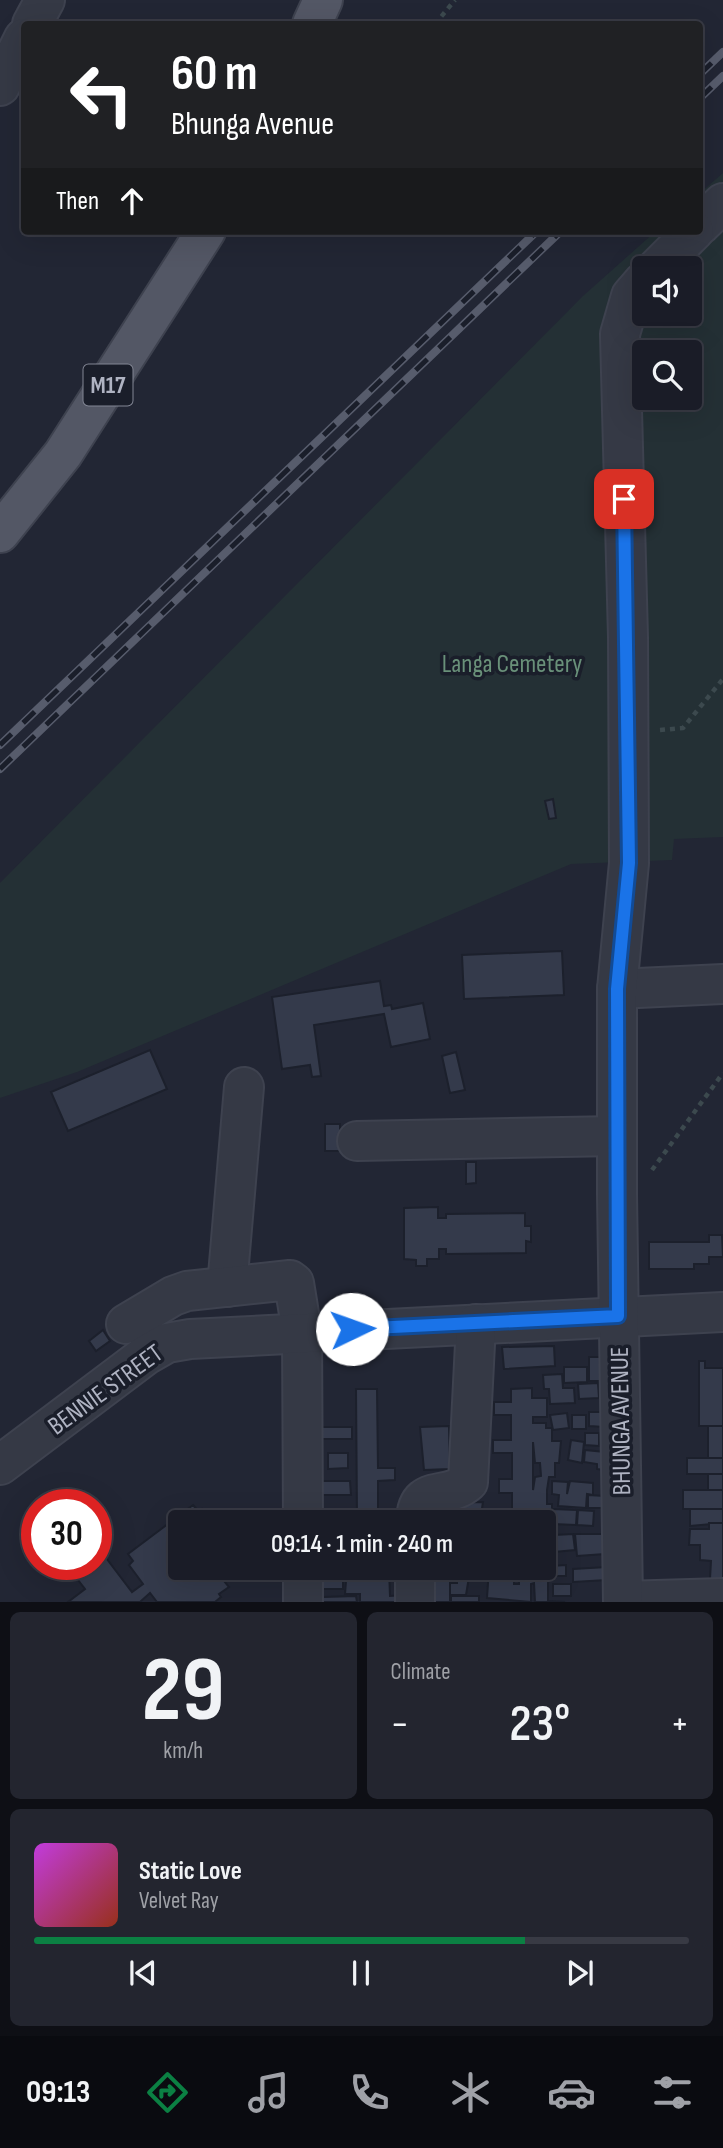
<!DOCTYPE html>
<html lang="en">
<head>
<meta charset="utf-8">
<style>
  :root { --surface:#1a1c27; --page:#23252f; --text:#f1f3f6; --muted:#9fa1a7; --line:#383a44; --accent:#0b8043 }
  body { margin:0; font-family:"Sofia Sans Condensed",sans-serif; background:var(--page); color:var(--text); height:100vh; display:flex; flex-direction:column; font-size:26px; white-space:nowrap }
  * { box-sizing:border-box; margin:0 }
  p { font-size:23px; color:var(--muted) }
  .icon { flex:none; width:38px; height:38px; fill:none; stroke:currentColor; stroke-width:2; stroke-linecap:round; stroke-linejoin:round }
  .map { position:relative; height:1602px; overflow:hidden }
  .panel { display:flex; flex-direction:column; gap:10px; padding:10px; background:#0e0f15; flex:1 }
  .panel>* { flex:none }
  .top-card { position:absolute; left:21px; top:21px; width:682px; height:214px; border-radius:7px; box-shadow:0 7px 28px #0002,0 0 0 2px var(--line); background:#202124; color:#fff; overflow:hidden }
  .tools { position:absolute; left:632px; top:256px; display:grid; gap:14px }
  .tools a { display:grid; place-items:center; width:70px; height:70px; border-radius:7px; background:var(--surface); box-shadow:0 7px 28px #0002,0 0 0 2px var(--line); font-size:35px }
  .speed { position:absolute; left:21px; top:1489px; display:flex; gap:14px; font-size:35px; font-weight:700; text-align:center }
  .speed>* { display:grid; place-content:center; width:91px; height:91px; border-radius:50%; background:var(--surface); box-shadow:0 7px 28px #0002,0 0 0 2px var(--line); line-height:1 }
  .speed .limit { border:10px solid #d22; background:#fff; color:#111 }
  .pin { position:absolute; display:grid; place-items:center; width:60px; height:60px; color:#fff; margin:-30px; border-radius:14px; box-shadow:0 4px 10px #0006 }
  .me { position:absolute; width:77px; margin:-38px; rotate:87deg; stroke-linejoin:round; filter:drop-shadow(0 0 5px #0008) }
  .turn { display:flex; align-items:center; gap:24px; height:147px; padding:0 35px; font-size:32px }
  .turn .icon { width:91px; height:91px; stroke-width:2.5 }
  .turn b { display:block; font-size:49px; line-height:60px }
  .then { display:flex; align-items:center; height:66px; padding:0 35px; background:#0003; gap:14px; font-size:26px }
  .big { font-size:52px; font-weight:600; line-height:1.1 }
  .panel .tile { flex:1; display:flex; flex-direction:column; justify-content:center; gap:10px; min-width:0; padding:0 24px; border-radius:10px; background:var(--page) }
  .panel .dial { align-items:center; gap:0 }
  .dial b { font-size:91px; line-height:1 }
  .song { display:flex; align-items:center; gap:21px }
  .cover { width:84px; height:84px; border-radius:10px; background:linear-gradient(135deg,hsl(290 70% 55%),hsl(10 70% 35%)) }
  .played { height:7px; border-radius:4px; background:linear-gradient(90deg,var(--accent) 75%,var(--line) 75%) }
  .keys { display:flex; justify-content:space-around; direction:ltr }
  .heat { display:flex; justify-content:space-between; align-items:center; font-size:38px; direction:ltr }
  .panel .tiles { flex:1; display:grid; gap:10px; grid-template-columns:1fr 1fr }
  .tile:last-child { grid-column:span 2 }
  .trip { position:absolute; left:168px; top:1510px; width:388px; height:70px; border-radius:7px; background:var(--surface); box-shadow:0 7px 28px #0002,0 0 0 2px var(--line); font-weight:600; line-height:70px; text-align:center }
  .menu { display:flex; height:112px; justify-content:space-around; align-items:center; background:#0a0b10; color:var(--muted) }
  .menu .icon { width:49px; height:49px }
  .menu .current { color:var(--accent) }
  .menu b { font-size:32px; color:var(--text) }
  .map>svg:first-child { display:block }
</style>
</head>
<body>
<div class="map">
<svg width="723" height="1602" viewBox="0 0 723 1602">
  <rect width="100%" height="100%" fill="#222634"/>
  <path fill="#243035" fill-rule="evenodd" d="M723,173V837L674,839L672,860L571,864L77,1072L0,1098V883L583,296L656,231H700V193ZM644,268H690V313H644ZM644,352H690V397H644Z"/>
  <g fill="#343a4b" stroke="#1c202c" stroke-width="2" fill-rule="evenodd">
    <path d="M553,799L556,818L549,819L545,801Z"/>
    <path d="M562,951L564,995L464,999L462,955Z"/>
    <path d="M380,981L384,1006L391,1005L392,1009L423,1003L430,1039L391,1047L384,1014L314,1025L321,1076L312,1077L310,1065L282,1069L272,997Z"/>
    <path d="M150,1050L167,1089L68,1131L51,1092Z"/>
    <path d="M456,1052L465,1090L450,1093L442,1056Z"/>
    <rect x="325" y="1124" width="15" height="27"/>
    <path d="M466,1162H476V1183L466,1184Z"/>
    <path d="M438,1207V1218H446V1214L525,1213V1226H531V1242L526,1241V1253L446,1254V1249H439V1259H427V1266H416V1260L404,1259V1208Z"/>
    <path d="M709,1235H722L723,1257H709V1264H694V1269H649V1242H709Z"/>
    <path d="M103,1330L110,1341L96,1351L89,1341Z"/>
    <path d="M554,1346L555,1366L504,1369L502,1347Z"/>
    <rect x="589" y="1357" width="14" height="24"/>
    <path d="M699,1361H705V1368H723V1426H699Z"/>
    <path d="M564,1367H587V1382L564,1383Z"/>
    <path d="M562,1374L563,1388H574L575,1403L550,1404L549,1389H544L543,1375Z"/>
    <path d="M598,1383L599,1398L579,1399L578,1384Z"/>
    <path d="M532,1388V1398H547V1417H533V1423H546V1428H552V1441H561L559,1463H555V1477H549L547,1490V1504H552V1524L512,1519V1493H499V1479H512V1453H493V1440H511V1415H494V1402H511V1389ZM533,1442L535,1463H540L541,1476L535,1477L533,1490Z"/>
    <path d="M356,1389H377L378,1468H395V1480L378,1481V1519H371V1522H358L357,1519Z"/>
    <path d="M589,1412H604V1427L589,1426Z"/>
    <path d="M567,1413L569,1428L553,1430L550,1415Z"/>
    <rect x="572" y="1415" width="14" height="14"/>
    <path d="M449,1426L450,1469L424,1470L420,1427Z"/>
    <rect x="708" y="1426" width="15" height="32"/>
    <rect x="321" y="1427" width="31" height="12"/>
    <path d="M585,1433H599V1446L585,1445Z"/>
    <path d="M571,1440L584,1442L582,1463L568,1460Z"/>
    <path d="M585,1450L605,1452L604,1470L597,1469V1464L584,1462Z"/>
    <path d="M328,1453H348V1468L328,1469Z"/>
    <rect x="687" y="1458" width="36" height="16"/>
    <rect x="708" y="1474" width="15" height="16"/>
    <path d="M320,1481H350L351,1495H320Z"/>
    <path d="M552,1481L568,1482L567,1494L570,1481L593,1483V1495L587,1494L586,1508L558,1506L559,1495L552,1494Z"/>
    <rect x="683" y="1490" width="40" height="19"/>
    <path d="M588,1495L605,1496L604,1508H588Z"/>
    <path d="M483,1502L480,1522H451V1519L465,1517H448V1503Z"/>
    <path d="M193,1505L199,1512L202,1509L213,1522H180V1568H231L220,1576L229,1587L219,1594L221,1597L215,1602H157L150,1593L140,1602H68L85,1589L68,1567L96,1564L97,1546L132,1592L143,1584L129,1565L133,1561L128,1554Z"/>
    <path d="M553,1509L577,1510L576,1525L552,1524Z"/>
    <path d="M690,1509H723V1523L690,1526Z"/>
    <path d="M578,1510L594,1511L593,1526L577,1525Z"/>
    <path d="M353,1512V1522H326L325,1514Z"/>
    <path d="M709,1523H723V1579H710L711,1561L700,1560V1545H689L690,1529H709Z"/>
    <rect x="544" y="1527" width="8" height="23"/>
    <path d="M573,1534L575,1550L554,1552V1535Z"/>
    <path d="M575,1534H604L605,1554L577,1556Z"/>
    <path d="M566,1565V1576H550L548,1583V1601L565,1602H535L534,1583L531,1584V1602L487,1598L489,1568H514V1584H519V1568Z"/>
    <path d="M607,1567V1580L573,1582V1569Z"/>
    <path d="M347,1568H389L390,1596L404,1595V1602H360V1594H345Z"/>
    <rect x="428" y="1568" width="22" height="34"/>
    <path d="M454,1568H486V1571H470L466,1595H450V1583H457V1569Z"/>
    <path d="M319,1575H343V1589H320Z"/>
    <rect x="553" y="1584" width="18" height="12"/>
    <path d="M356,1596L357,1602H323V1597Z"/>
    <rect x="451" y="1596" width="28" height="6"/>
  </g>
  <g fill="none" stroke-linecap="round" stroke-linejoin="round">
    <g stroke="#3e424f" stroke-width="42">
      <g id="minor">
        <path d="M32,24L45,0"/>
        <path d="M0,86L24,38"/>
        <path d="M700,225L723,203"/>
        <path d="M657,268L694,231"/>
        <path d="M617,989L723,984"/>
        <path d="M357,1141L617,1136"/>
        <path d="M227,1287L244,1087"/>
        <path d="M126,1324L173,1296L187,1291L290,1280L294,1283L302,1332L303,1522"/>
        <path d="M0,1465L146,1355L167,1343L190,1339L723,1312"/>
        <path d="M416,1522C416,1482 447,1501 468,1482L476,1324"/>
        <path d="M303,1568V1602"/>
        <path d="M623,1601L723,1598"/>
        <path d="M415,1602V1568"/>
        <path d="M623,1602L617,1194V989L629,863L628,637L620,334L631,296L644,281"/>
      </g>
    </g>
    <g stroke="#3e424f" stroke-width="42">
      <g id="major">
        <path d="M312,24L323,0"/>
        <path d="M0,533L63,454L206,231"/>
      </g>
    </g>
    <g stroke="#3c494e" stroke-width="4.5" stroke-dasharray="5 5" stroke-linecap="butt">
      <path d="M435,24L455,0"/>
      <path d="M660,730L683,728L723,679"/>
      <path d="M652,1170L723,1073"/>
    </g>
    <use href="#minor" stroke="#353945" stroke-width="38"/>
    <use href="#major" stroke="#535765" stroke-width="38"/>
    <g stroke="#575c6c" stroke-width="8">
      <g id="rail">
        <path d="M700,74L723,52"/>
        <path d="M700,98L723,76"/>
        <path d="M0,745L537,231"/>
        <path d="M0,769L561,231"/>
      </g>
    </g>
    <use href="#rail" stroke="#1a1e2a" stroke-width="5" stroke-dasharray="16" stroke-linecap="butt"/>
  </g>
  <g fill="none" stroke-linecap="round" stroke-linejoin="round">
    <g stroke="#114b97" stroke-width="18">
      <path id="route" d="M352,1329L618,1316L617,989L629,863L624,499"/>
    </g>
    <use href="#route" stroke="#1a73e8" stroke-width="12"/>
  </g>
  <g text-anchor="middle" stroke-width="7" stroke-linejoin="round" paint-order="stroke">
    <rect fill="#1a1e2a" stroke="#828694" stroke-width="2" x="83.5" y="364.5" width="49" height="41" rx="5"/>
    <g font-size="24" font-weight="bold" fill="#afb3c2">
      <text x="108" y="393">M17</text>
    </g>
    <g font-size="26" fill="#699079" stroke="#1a1e2a">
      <text x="512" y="672">Langa Cemetery</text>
    </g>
    <g font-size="26" fill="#afb3c2" stroke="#1a1e2a">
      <text transform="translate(105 1389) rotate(-36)" y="9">BENNIE STREET</text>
      <text transform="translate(620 1421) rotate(-91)" y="9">BHUNGA AVENUE</text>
    </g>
  </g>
</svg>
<div class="tools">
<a><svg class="icon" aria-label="sound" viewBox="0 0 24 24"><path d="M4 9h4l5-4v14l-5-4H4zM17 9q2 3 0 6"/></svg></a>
<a><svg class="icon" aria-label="search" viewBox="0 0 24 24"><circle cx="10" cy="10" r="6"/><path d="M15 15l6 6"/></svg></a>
</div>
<div class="speed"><div class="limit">30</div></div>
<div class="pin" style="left:624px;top:499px;background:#d93025"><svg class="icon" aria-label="arrive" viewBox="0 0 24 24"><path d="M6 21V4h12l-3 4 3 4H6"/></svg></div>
<svg class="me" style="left:352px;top:1329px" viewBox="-20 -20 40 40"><circle r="19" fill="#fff"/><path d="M0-13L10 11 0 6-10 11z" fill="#1a73e8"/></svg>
<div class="trip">09:14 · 1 min · 240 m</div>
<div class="top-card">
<div class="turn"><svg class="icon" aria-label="left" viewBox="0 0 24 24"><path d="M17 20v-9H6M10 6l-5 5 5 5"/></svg><div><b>60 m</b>Bhunga Avenue</div></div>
<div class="then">Then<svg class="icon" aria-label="ahead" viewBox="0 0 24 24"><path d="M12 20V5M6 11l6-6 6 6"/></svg></div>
</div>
</div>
<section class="panel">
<div class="tiles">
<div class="tile dial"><b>29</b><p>km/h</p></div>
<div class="tile"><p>Climate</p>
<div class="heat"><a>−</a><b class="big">23°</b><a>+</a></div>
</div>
<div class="tile">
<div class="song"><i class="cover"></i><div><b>Static Love</b><p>Velvet Ray</p></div></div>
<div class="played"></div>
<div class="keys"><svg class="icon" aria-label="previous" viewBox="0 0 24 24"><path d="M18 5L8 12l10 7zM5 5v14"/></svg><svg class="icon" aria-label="pause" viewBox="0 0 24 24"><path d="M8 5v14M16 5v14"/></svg><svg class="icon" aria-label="next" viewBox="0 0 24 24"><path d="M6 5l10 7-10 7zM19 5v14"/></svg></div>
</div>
</div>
</section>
<nav class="menu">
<b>09:13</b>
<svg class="icon current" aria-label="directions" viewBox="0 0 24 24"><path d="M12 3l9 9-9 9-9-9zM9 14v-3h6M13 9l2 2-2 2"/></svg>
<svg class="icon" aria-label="music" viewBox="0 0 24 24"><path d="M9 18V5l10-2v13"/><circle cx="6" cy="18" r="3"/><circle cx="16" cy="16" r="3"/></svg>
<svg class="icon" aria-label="phone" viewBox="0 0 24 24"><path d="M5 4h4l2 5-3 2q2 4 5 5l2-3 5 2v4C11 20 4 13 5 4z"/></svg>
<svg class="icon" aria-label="climate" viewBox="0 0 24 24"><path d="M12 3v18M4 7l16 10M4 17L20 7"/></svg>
<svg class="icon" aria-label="car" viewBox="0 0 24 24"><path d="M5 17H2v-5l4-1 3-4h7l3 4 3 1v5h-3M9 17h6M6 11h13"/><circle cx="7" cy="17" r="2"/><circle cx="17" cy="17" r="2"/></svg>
<svg class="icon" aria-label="filters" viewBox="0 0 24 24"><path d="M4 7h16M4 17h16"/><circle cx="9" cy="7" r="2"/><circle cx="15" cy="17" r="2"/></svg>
</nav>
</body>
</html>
